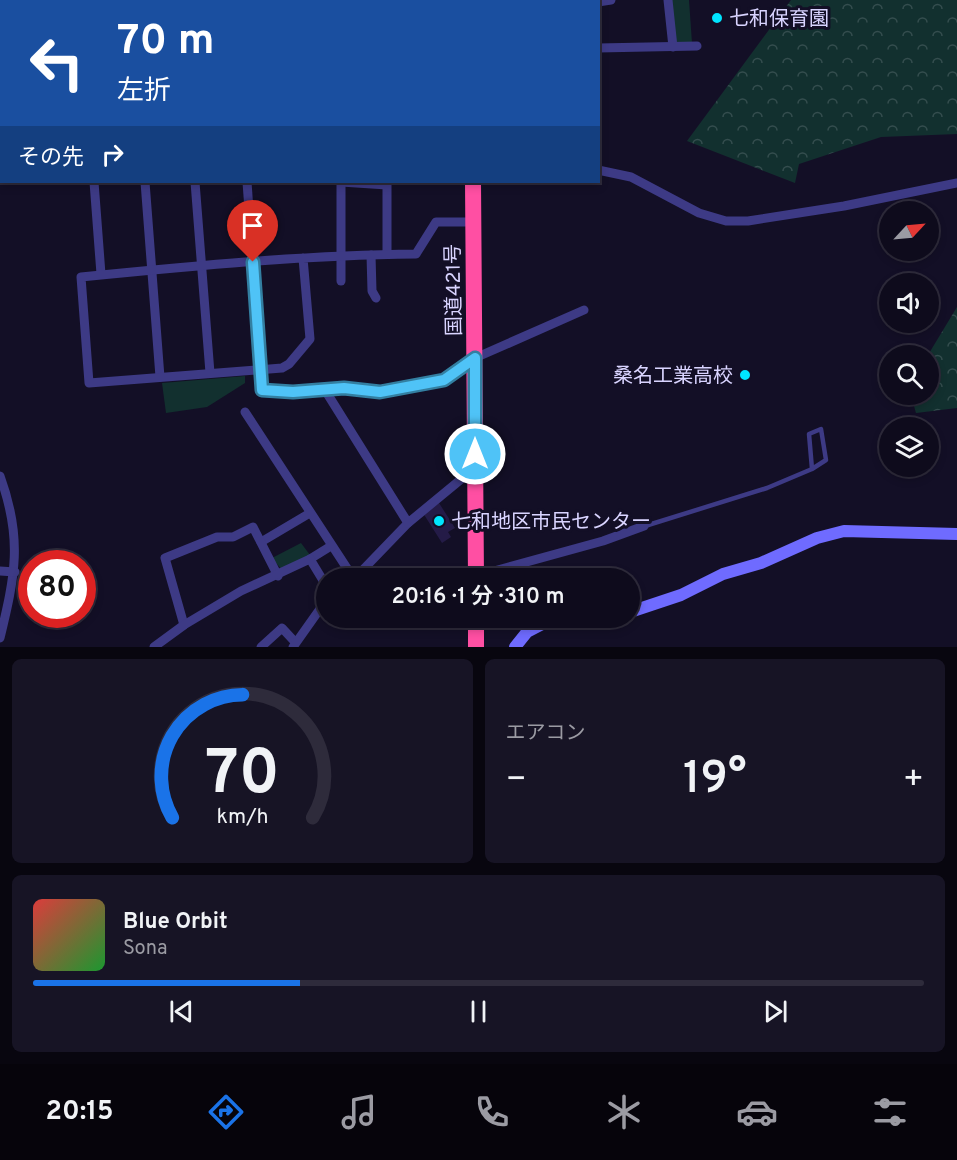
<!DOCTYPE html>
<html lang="ja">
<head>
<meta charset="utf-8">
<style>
  :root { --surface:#0e0b1c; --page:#171425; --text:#f1f3f6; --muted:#9b9ba3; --line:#2e2b3b; --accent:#1a73e8 }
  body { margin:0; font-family:Overpass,"Noto Sans JP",sans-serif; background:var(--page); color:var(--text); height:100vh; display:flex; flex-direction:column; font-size:22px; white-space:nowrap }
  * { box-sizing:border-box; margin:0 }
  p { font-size:20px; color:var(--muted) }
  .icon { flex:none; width:33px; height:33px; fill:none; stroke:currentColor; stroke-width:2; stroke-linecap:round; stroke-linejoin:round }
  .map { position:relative; height:647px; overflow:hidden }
  .panel { display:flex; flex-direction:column; gap:12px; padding:12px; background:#08060f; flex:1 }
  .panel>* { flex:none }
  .top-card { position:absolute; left:0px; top:0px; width:600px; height:183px; box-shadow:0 3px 9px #0003,0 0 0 2px var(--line); background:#1a4fa0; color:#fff; overflow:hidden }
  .needle { width:39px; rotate:64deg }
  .buttons { position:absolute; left:879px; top:201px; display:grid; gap:12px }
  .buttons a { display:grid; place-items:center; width:60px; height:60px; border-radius:50%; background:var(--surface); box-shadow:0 3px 9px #0003,0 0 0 2px var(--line); font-size:30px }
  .speed { position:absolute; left:18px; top:550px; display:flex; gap:12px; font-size:30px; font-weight:700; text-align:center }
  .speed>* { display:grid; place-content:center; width:78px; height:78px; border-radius:50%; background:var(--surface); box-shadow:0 3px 9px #0003,0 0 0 2px var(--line); line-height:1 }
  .speed .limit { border:9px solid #d22; background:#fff; color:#111 }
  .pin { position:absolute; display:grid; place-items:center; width:51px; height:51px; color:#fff; margin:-62px -26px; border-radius:50% 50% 50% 0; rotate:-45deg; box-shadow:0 0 6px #0007 }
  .pin .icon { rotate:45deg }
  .me { position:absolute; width:66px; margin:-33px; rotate:0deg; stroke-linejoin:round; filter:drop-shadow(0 0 4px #0008) }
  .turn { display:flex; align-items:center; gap:21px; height:126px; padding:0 18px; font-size:27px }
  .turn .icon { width:78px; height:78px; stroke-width:2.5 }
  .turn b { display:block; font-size:42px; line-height:51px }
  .then { display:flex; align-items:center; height:57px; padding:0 18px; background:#0003; gap:12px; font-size:22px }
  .big { font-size:45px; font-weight:600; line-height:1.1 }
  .panel .tile { flex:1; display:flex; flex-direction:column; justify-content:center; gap:9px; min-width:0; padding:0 21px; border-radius:9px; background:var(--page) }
  .panel .dial { align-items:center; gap:0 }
  .dial svg { height:156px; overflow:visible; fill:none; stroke:var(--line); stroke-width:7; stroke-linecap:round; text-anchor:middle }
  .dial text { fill:var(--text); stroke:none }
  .song { display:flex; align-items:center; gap:18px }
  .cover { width:72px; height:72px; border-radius:9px; background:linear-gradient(135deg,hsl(0 70% 55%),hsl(130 70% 35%)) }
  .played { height:6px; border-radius:3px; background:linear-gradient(90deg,var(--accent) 30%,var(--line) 30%) }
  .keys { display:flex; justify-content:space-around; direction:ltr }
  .heat { display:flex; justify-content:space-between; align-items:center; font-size:33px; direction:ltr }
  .panel .tiles { flex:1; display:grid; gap:12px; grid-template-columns:1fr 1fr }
  .tile:last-child { grid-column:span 2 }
  .trip { position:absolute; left:316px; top:568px; width:324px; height:60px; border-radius:30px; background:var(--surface); box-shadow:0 3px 9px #0003,0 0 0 2px var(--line); font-weight:600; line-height:60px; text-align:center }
  .menu { display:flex; height:96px; justify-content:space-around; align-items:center; background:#06040b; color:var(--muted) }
  .menu .icon { width:42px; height:42px }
  .menu .selected { color:var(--accent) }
  .menu b { font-size:27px; color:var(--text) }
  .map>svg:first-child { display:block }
</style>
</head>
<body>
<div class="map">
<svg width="957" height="647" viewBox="0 0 957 647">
  <defs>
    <pattern id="forest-crowns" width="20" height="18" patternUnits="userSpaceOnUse" patternTransform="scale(1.5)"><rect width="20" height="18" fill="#12302f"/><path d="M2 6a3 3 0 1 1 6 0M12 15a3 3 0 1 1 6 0" fill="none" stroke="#344d4e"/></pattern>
  </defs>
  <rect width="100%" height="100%" fill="#130f26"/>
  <g fill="#12302f">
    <path d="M670,0H689L692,43L675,45Z"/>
    <path d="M245,376V383L207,407L166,413L162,383Z"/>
    <path d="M301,543L310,555L282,570L272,558Z"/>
  </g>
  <g fill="url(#forest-crowns)">
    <path d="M791,0H957V134L881,137L799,164L795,183L687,141Z"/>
    <path d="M957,307V408L916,413L911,395L928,394V355Z"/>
  </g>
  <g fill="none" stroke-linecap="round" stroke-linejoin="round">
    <path stroke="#0a1f44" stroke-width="3" d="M409,2L412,0"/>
  </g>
  <path fill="#241b47" d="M439,503L455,528L448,532L451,537L442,543L423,513Z"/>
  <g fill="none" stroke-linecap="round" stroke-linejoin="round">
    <path stroke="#3d3a85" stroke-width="4.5" d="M645,526L767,488L812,469L809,434L821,429L826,460L812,469"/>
    <g stroke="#3d3a85" stroke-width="9">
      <path d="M668,0L673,47"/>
      <path d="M97,2L98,0"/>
      <path d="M160,2L165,0"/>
      <path d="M529,2V0"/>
      <path d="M598,2L611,0"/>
      <path d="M0,29H2"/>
      <path d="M0,40H2"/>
      <path d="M598,48L697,46"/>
      <path d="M0,130H2"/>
      <path d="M598,170L631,177L699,213L726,221H748L844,206L957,183"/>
      <path d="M94,182L101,274"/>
      <path d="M145,182L160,377"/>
      <path d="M195,182L210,373"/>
      <path d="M247,182L262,390H325"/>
      <path d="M341,182L387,185V254"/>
      <path d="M341,182V281"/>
      <path d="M371,255L372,291L376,298"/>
      <path d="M303,258L310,339L289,364L282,368L89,383L81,277C192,266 304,255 416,254L436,222H474"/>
      <path d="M245,412L354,579L408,523"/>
      <path d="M0,476C23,539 15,576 0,638"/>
      <path d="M475,478L465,476L408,523L325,390L380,392L444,380L475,358L584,310"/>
      <path d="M261,542L310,513"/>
      <path d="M310,559L331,546"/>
      <path d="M0,571L15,572"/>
      <path d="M476,576L603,541L644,526"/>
      <path d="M184,625L165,558L217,537H233L253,527L278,576"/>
      <path d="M154,647L184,625L241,591L310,559L327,587"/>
      <path d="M261,647L282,628L295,642"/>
      <path d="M293,647L327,599"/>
    </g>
    <g stroke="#6f6bff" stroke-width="12">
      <path d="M630,612L681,595L723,574L761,563L817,538L844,531L957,534"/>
      <path d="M515,647L527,632L554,618"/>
    </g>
    <g stroke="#ff4fa3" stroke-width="16">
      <path d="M472,0V2"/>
      <path d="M473,182L476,579"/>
      <path d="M476,618V647"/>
    </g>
  </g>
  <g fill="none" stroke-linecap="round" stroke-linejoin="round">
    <g stroke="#337fa1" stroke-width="15">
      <path id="route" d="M253,262L262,390L293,392L344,388L380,392L444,380L475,358V454"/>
    </g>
    <use href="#route" stroke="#4fc3f7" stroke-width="10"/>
  </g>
  <g fill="#00e5ff" stroke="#130f26" stroke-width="2">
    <circle cx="717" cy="18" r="6"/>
    <circle cx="745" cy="375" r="6"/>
    <circle cx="439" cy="521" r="6"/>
  </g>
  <g text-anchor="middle" stroke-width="6" stroke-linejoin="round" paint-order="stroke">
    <g font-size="20" fill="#d9d4ff" stroke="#130f26" text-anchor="start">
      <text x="729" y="25">七和保育園</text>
      <text x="733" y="382" text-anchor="end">桑名工業高校</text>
      <text x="451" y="528">七和地区市民センター</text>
    </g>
    <g font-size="20" fill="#d9d4ff" stroke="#130f26">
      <text transform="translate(453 290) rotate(-91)" y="7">国道421号</text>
    </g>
  </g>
</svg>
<div class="buttons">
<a><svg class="needle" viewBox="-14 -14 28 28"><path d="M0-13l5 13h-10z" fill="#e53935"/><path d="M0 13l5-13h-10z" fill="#9b9ba3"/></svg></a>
<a><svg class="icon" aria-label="sound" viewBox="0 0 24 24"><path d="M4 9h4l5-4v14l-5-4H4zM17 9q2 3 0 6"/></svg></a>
<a><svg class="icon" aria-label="search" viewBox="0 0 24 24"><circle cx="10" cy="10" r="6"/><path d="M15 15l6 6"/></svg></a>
<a><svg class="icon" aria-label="layers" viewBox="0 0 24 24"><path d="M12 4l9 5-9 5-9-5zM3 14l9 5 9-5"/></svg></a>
</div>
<div class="speed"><div class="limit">80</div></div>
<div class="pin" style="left:253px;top:262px;background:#d93025"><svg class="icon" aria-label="arrive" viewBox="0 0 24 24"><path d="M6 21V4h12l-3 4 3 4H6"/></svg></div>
<svg class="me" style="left:475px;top:454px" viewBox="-20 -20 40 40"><circle r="17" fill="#4fc3f7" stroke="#fff" stroke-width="3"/><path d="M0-11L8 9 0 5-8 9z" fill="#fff"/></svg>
<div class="trip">20:16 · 1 分 · 310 m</div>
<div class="top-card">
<div class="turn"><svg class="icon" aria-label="left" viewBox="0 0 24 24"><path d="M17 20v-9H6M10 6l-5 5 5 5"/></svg><div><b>70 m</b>左折</div></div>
<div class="then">その先<svg class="icon" aria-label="right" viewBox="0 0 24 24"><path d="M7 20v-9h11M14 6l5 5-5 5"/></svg></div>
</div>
</div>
<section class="panel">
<div class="tiles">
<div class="tile dial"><svg viewBox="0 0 100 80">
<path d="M14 69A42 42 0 1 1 86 69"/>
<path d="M14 69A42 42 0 0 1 50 6" stroke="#1a73e8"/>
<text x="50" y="56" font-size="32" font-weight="700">70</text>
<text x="50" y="72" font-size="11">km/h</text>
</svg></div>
<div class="tile"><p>エアコン</p>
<div class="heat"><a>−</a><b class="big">19°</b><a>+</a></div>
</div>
<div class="tile">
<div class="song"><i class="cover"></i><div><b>Blue Orbit</b><p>Sona</p></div></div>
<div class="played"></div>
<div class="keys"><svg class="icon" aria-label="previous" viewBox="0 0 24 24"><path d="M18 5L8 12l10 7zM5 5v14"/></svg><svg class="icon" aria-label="pause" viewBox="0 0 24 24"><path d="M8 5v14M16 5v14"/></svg><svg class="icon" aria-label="next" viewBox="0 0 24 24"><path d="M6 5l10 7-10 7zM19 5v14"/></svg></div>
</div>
</div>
</section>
<nav class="menu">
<b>20:15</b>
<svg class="icon selected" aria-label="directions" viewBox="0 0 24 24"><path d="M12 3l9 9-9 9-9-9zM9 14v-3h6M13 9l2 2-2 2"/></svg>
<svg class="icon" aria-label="music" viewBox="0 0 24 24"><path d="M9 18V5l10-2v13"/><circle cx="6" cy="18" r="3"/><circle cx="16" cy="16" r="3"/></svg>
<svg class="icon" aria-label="phone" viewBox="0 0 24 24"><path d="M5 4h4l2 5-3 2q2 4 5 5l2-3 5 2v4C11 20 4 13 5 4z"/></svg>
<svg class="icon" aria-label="climate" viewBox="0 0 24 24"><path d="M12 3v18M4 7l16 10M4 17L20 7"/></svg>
<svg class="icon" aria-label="car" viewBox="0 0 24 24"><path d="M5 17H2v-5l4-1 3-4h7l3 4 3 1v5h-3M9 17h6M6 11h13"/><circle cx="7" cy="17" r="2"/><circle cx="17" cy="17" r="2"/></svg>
<svg class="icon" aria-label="filters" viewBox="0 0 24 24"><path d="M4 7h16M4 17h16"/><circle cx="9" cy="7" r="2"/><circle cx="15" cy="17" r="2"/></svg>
</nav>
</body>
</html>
